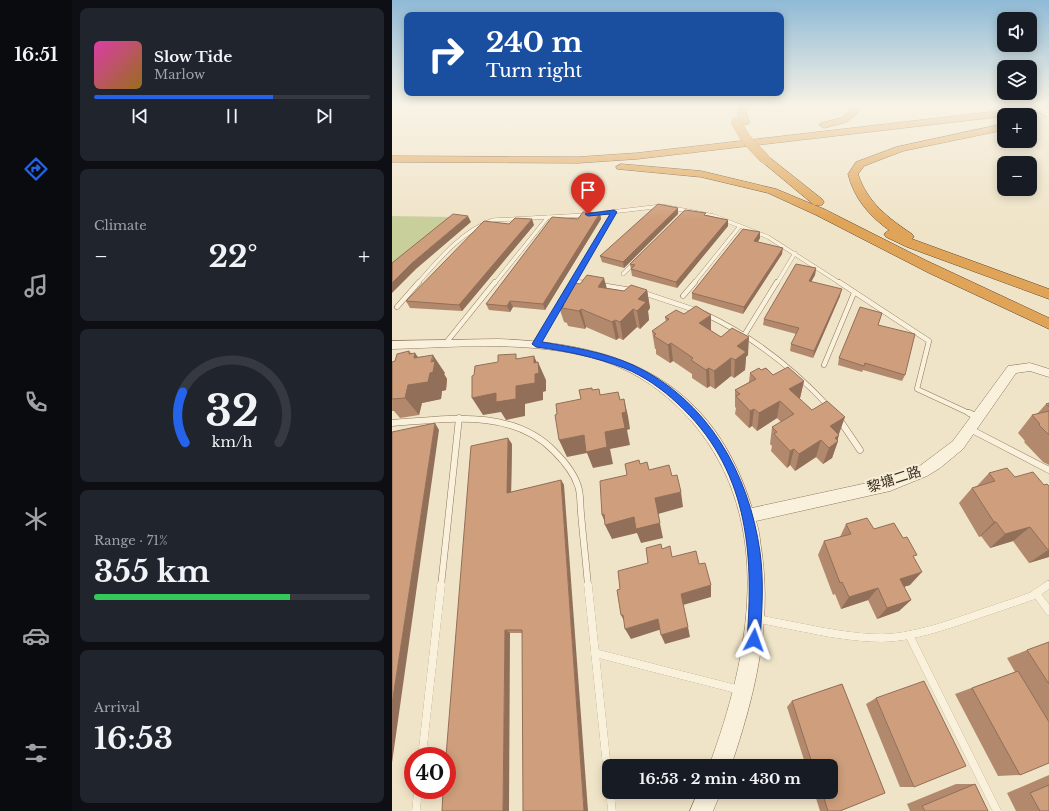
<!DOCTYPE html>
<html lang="en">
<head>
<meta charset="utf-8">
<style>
  :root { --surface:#171b24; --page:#20242c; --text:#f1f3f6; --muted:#9ea1a6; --line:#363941; --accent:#2563eb }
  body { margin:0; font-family:"Libre Baskerville","Noto Sans SC",serif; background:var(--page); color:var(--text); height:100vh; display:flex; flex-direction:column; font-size:15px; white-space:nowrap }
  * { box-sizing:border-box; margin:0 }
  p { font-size:13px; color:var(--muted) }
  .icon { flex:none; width:22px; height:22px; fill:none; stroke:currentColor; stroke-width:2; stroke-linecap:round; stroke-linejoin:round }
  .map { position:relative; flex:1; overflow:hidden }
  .side { display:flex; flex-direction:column; gap:8px; padding:8px; background:#0d0f14; width:320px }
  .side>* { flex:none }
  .banner { position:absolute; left:12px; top:12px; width:380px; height:84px; border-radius:8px; box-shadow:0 2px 10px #0003; background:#1a4fa0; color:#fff; overflow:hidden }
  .tools { position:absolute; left:605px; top:12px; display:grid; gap:8px }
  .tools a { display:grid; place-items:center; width:40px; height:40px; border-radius:8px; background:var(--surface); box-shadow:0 2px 10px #0003; font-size:20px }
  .speed { position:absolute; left:12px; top:747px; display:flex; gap:8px; font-size:20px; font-weight:700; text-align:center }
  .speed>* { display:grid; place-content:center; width:52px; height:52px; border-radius:50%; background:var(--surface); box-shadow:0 2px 10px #0003; line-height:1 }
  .speed .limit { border:6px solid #d22; background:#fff; color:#111 }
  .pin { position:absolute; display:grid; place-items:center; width:34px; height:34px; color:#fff; margin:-41px -17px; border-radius:50% 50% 50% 0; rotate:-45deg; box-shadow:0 0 4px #0007 }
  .pin .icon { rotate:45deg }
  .me { position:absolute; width:44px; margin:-22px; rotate:4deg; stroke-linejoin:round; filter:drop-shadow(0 0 3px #0008) }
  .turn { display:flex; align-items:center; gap:14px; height:84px; padding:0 16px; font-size:18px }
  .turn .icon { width:52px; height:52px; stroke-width:2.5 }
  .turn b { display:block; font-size:28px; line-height:34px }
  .big { font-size:30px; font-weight:700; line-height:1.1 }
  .side .card { flex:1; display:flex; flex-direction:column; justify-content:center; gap:6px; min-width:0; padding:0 14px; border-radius:8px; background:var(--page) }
  .side .dial { align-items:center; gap:0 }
  .dial svg { height:104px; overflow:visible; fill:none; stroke:var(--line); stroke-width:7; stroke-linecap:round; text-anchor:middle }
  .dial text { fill:var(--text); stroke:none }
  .song { display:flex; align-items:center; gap:12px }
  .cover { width:48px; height:48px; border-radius:6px; background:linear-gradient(135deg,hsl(320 70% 55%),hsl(40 70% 35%)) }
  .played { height:4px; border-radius:2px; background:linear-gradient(90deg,var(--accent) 65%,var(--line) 65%) }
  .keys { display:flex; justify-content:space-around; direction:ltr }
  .heat { display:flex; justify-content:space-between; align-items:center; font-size:22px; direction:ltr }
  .charge { height:6px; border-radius:3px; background:linear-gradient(90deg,#34c759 71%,var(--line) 0) }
  .trip { position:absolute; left:210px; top:759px; width:236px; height:40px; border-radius:8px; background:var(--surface); box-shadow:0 2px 10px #0003; font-weight:700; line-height:40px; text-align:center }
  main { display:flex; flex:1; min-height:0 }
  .tab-bar { display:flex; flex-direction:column; width:72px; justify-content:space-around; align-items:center; background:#090b0e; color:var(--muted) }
  .tab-bar .icon { width:28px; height:28px }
  .tab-bar .current { color:var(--accent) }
  .tab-bar b { font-size:18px; color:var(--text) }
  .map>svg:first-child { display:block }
</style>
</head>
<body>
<main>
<nav class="tab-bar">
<b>16:51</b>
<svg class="icon current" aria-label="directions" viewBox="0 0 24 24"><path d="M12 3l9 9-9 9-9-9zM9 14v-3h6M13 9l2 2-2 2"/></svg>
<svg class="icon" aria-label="music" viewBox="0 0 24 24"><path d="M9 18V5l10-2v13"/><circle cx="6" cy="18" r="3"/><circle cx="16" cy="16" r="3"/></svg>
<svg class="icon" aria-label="phone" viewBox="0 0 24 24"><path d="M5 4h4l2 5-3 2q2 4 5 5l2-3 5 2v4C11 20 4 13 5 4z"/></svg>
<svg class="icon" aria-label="climate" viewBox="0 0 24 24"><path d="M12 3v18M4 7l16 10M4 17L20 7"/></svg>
<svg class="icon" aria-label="car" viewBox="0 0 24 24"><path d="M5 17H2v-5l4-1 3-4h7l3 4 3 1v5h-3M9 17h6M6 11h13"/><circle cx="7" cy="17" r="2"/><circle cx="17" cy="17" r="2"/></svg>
<svg class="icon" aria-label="filters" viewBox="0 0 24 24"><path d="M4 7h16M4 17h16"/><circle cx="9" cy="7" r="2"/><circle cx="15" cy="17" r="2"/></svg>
</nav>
<section class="side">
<div class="card">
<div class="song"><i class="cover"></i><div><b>Slow Tide</b><p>Marlow</p></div></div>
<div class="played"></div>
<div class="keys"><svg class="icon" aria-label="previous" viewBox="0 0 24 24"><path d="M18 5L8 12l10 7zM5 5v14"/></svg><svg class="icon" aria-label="pause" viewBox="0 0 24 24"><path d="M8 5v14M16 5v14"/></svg><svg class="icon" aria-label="next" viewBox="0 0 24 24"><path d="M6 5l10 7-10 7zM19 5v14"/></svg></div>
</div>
<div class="card"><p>Climate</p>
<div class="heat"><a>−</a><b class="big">22°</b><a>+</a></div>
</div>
<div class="card dial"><svg viewBox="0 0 100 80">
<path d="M14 69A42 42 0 1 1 86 69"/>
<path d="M14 69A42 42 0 0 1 12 30" stroke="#2563eb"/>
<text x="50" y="56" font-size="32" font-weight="700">32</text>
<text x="50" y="72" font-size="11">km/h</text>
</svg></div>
<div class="card"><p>Range · 71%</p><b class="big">355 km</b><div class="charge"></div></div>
<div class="card"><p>Arrival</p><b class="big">16:53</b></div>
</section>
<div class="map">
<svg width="657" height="811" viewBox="0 0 657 811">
  <rect width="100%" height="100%" fill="#f0e4c8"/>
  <path fill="#c9cf9b" d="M0,216L60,217L0,263Z"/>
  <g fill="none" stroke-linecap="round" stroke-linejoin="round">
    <g stroke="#8d765c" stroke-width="4">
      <g id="service-far3">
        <path d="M202,214L270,206L322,216L376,237L448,283"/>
        <path d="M231,274L243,262"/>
        <path d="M181,282L193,283"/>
        <path d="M26,283C47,259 70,231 101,220L194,215"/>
        <path d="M103,283L156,217"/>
        <path d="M180,283L222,212"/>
        <path d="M302,283L348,226"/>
        <path d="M385,283L403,253"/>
      </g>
    </g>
    <g stroke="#8d765c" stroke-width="5.5">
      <g id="service-far2">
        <path d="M181,282L196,283"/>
        <path d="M447,282L537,341L525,389L579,414"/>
        <path d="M208,285L239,290"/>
        <path d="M249,292L306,311"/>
        <path d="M291,296L303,282"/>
        <path d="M5,307L27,282"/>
        <path d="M313,314C362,337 401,368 437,407"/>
        <path d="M353,334L385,282"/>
        <path d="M53,344L103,282"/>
        <path d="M144,344L176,290"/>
        <path d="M432,365L462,293"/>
      </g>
    </g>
    <g stroke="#8d765c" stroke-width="7">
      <g id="service-far1">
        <path d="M577,413L586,417"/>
        <path d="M447,419L468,450"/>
        <path d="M0,423C55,419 120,408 162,451C171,460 182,473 186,486C189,494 188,505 189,513C191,537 194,562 196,586"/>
        <path d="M578,429L657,470"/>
        <path d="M49,586L67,418"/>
        <path d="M654,586L657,584"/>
      </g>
    </g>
    <g stroke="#8d765c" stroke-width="8">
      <g id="service">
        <path d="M196,585L217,787"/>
        <path d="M644,593L657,611"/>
        <path d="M366,619C406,626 449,638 490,638C530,638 587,613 626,601L640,596L656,585"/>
        <path d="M517,635L605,811"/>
        <path d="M203,653L348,690"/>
        <path d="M30,756L49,585"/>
        <path d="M218,792L220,811"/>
        <path d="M24,811L26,790"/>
      </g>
    </g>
    <g stroke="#8d765c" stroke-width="1">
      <g id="tertiary">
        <path d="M106,339C231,343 321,381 360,508L498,478L525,468L561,441L616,366L638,363L657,369V377L638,371L624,373L571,449L548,468L535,476L498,491L364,521C368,532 368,543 370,554C380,627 362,698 339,766H317C358,656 384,521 301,423C276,394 246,372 208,360C141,340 69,347 0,349V341Z"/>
        <path d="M306,792H329L321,811H298Z"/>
      </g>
    </g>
    <g stroke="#5b4430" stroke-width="1">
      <g id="motorway">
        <path d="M349,106H357L354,114L358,122L356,124L353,125L348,122L346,114Z"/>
        <path d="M458,106H466V112L455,122L432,128L427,125L429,123L449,118L458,111Z"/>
        <path d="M650,106H657V111L245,159L186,163L0,162V156L186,157L245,153Z"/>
        <path d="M612,124V130L511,151L472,166L466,174C475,202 496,218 520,234L522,237L520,239L657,289V299L515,247L494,237L492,234L497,230C477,216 462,198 456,174L464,162L504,147Z"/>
        <path d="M373,156L377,157L430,199L432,202L430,205H422L369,161L368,159Z"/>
        <path d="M229,164L309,171L384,189L432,209L533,260L657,318V329L537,273L424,215L376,193L309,177L225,169L224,167Z"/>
      </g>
    </g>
    <use href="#service-far3" stroke="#faf1dc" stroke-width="3.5"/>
    <use href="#service-far2" stroke="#faf1dc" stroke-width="4.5"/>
    <use href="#service-far1" stroke="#faf1dc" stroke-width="6"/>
    <use href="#service" stroke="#faf1dc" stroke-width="8"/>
    <use href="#tertiary" fill="#faf1dc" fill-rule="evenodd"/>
    <use href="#motorway" fill="#e0a458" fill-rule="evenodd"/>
    <g stroke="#6f573f" stroke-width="8" stroke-linecap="butt">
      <path id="secondary-bridge" d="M642,106L657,114"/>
    </g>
    <g stroke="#5b4430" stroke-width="10" stroke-linecap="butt">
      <path id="motorway-bridge" d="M344,122L354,139L373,159"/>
    </g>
    <use href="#secondary-bridge" stroke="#faf1dc" stroke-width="7"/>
    <use href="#motorway-bridge" stroke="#e0a458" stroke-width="10"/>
  </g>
  <g fill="#b2896c">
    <path d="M286,208V214L232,268L210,262L208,256Z"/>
    <path d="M208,213L209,219L153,310L121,307L118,312L97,310L94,304L186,219Z"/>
    <path d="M314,215L336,220V226L285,288L240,276L238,264Z"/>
    <path d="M142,225L70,311L18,308L14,301Z"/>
    <path d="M368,232V238L366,242L390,254L351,314L300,299V293Z"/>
    <path d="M424,268L423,275L419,282L448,296L421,358L398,351L399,344L404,334L371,325L372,319Z"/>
    <path d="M215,288L232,291L255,290L258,308L256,311L257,320L248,329L245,327L231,340L227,338L224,340L194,327L193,329L176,326L175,323L172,322L166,304L173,295L172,291Z"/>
    <path d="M273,317L319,331L356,355L354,357L353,370L342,378L339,376L323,389L318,386L315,388L300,378V374L281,361L278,363L264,354V349H263L260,331L274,322Z"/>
    <path d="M486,325L513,375L510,381L471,370L470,372L446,365L447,358Z"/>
    <path d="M17,351L19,353L53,373L52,374L55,379L54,390L50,391L49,399L30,403L27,415L8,418L2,411H0V362L3,361Z"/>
    <path d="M369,370L381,375L412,381L408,398L407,399L447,434H446V441L440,458L431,464L424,457L403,471L398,465L395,468L379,451L380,446L378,444L380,427L389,422L385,418L365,431L360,426L357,428L343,414L344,408L343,407V390L357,382L358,373Z"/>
    <path d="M657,403V465L651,462L632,442L633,441L626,433L640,415L645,414L654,404Z"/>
    <path d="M120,444L119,492L169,480L172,485L130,633H118L50,811Z"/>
    <path d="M597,473L623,477L652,485L656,557L637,563L621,541L598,548L589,536L587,537L567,503L580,488L585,486Z"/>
    <path d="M454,524L482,529L522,559L518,585L512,587L519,600L507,611L485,619L476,600L449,609L443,594L441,595L426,555L432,541L448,537Z"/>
    <path d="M657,642V763L628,775L606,776L563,694L623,672L615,658L635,650Z"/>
    <path d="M450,684L493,793L448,811H428L422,792H439V766H414L395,707L400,701Z"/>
    <path d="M484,698L522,787H508L474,704Z"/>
    <path d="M657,775V811H624L615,793Z"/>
    <path d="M564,784H583L596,811H518L515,804Z"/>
  </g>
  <g fill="#916f58">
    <path d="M286,208V214L232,268L231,262Z"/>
    <path d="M208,213L209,219L153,310L151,304Z"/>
    <path d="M76,216L79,222L24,269L0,293V283L20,263Z"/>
    <path d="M140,219L142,225L70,311L67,305Z"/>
    <path d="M336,220V226L285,288L284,282Z"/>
    <path d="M368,232V238L362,247V241Z"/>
    <path d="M391,248L390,254L351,314L352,307Z"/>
    <path d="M424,268L423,275L416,287L417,281Z"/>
    <path d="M212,278L217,296L206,287Z"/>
    <path d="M450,289L448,296L421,358L422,351Z"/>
    <path d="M255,290L258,308L256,311L257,320L248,329L245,311L246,299Z"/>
    <path d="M118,301L121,307L118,312L115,306Z"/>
    <path d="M189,309L194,327L193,329L187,311Z"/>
    <path d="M241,309L245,327L231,340L228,322Z"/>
    <path d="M319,315V333L307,323Z"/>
    <path d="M223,320L227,338L224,340L220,322Z"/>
    <path d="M357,337L356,355L354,357L353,370L342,378L343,360L345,346Z"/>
    <path d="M279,343L281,361L278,363L276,345Z"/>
    <path d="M23,353L36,371L22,358Z"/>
    <path d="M41,355L53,373L52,374L55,379L54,390L50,391L49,399L30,403L27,415L13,398L16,385L38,373Z"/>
    <path d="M142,356L146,365V362L154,380V391L151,392V400L133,404V416L114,420L109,412L91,415L80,398L124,386L142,363Z"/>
    <path d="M339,358V376L323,389L322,371Z"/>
    <path d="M317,368L318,386L315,388L314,370Z"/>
    <path d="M412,381L408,398L394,407L397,389Z"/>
    <path d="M226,392L231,412L232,399L236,416L238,429L235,430L238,445L218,449L221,464L201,468L195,453L175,457L167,440L192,435L213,432L228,400Z"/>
    <path d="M388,401L385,418L365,431L367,413Z"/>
    <path d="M362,409L360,426L357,428L358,411Z"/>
    <path d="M453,417L447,434L433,443L438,426Z"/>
    <path d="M43,423L47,430L0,763V704Z"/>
    <path d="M447,435L445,442L446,441L440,458L431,464L437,448L443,438Z"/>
    <path d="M116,438L120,444L119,498L115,493Z"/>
    <path d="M429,440L424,457L403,471L407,454Z"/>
    <path d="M402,449L398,465L395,468L398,451Z"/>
    <path d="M169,480L172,485L196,811H192Z"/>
    <path d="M289,492L291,507L266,514L271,538L249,543L245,533L220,539L213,525H214L210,515L263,498Z"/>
    <path d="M602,522H604L589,536L587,537Z"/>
    <path d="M638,527L621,541L598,548L613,534Z"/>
    <path d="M656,550H657V557L637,563Z"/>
    <path d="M530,572L518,585L497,591L508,579Z"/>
    <path d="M319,585V597L291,605L289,594Z"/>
    <path d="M486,588L476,600L449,609L457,597Z"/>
    <path d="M519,600L507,611L485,619L495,608Z"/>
    <path d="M229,615H231L235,626Z"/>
    <path d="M266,619L270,629L239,639L233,629Z"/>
    <path d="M296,627L298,637L273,644L269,635Z"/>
    <path d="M113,630L118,633L117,811H111Z"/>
  </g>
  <g fill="#cf9f7d" stroke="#916f58">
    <path d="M266,204L286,208L231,262L208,256Z"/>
    <path d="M293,210L314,213L312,215L336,220L284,282L239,269L243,265L238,264Z"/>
    <path d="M191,212L208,213L151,304L118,301L115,306L94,304L160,217L186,219Z"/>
    <path d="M61,214L76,216L20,263L0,283V263Z"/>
    <path d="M123,218L140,219L67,305L14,301L92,221L117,224Z"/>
    <path d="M351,229L368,232L362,241L391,248L352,307L300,293Z"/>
    <path d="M404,264L424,268L417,281L450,289L422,351L399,344L407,328L372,319Z"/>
    <path d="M195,275L212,278L206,287L232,291L239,285L255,290L246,299L254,302L245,311L241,309L228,322L223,320L220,322L189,309L187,311L170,308L172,305L166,304L177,291H172L179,282L188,284Z"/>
    <path d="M304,306L319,315L307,323L329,337L340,328L357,337L345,346L354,352L343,360L339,358L322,371L317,368L314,370L299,360L301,358L279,343L276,345L262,336L264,334L260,331L277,319L273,317L284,310L292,314Z"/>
    <path d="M468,307L490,313L486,325L523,334L513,375L473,363L472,366L447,358Z"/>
    <path d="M17,351V354L23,353L22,358L41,355L39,362L43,361L41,372L38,373L36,382L16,385L13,398L0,399V362L3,361L5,354Z"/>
    <path d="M124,354V359L142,356V363L146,362L147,373L143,374V383L124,386V399L104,402V393L80,398V376L82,375L83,366L106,362V355Z"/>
    <path d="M396,367L412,381L397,389L420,410L435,401L453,417L438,426L447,435L443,438L446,441L437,448L429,440L407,454L402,449L398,451L382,434L385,432L380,427L402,414L388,401L367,413L362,409L358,411L344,396L348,394L343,390L364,379L358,373L367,368L369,370L374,368L381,375Z"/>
    <path d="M200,388V390L207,389L208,395L226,392L228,400L232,399L234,412L230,413L233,428L213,432L215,447L194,452L192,435L167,440L163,415L165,414L164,404L189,399L187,390Z"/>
    <path d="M657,403V407L654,404Z"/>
    <path d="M657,411V435L647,425L648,424L640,415Z"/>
    <path d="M43,423L0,704V432Z"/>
    <path d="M116,438L115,493L169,480L192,811H131L130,630H113L111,811H50L51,790H55V756H54L79,446Z"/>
    <path d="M247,460L248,464L255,462L257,470L277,465L280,476L285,475L289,492L263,498L268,523L244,529L242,517L213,525L212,514L210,515L208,481L235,475L233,464Z"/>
    <path d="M615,468L623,477L641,472L652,485L655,484L657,486V550H656L638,527L613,534L604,522H602L580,488L603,481L597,473Z"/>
    <path d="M475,518L482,529L502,523L511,538L515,537L525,555L521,556L530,572L508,579L519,600L495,608L486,588L457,597L450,582L448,583L432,541L459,534L454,524Z"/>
    <path d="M269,544L270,549L278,546L280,557L304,551L307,564L313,563L319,585L289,594L296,627L269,635L266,619L233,629L231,615H229L225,590L228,589L226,571L256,563L254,548Z"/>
    <path d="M657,642V684L635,650Z"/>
    <path d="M626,671L657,722V763L628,775L580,688Z"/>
    <path d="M532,681L574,766L522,787L484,698Z"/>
    <path d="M450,684L493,793L448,811H436L430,792H439V766H421L400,701Z"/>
    <path d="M583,784L596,811H533L530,806Z"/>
    <path d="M657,785V811H648L638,793Z"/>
  </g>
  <linearGradient id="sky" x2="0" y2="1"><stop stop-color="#8fbad6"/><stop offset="0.48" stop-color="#f8f3e6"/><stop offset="1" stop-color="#f8f3e6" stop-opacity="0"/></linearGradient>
  <rect width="657" height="220" fill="url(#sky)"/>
  <path fill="#2563eb" stroke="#184099" d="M222,210L225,212L150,342C180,347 212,352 241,365C315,399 357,473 368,552C372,581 370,611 368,640L366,645L362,647L357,645L355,640C362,551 356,468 285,403C270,389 252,376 232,368C203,357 175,351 144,347L140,344L218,214L196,216L193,214Z"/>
  <g text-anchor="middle" stroke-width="4" stroke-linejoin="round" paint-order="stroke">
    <g font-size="14" fill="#3d2e20" stroke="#f7eed8">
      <text transform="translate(502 479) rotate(-18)" y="5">黎塘二路</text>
    </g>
  </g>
</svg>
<div class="tools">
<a><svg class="icon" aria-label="sound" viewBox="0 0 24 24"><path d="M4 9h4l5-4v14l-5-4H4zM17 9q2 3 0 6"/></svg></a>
<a><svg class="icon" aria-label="layers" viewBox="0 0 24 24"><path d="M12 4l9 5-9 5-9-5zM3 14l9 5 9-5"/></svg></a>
<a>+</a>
<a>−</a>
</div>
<div class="speed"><div class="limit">40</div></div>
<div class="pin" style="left:196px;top:214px;background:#d93025"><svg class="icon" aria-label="arrive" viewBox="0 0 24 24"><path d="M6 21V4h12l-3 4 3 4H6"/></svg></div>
<svg class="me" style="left:362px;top:640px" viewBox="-20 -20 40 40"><path d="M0-17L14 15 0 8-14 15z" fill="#2563eb" stroke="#fff" stroke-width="4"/></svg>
<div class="trip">16:53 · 2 min · 430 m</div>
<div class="banner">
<div class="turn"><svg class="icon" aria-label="right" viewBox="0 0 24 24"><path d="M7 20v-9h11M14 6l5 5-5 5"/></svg><div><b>240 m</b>Turn right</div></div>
</div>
</div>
</main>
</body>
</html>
